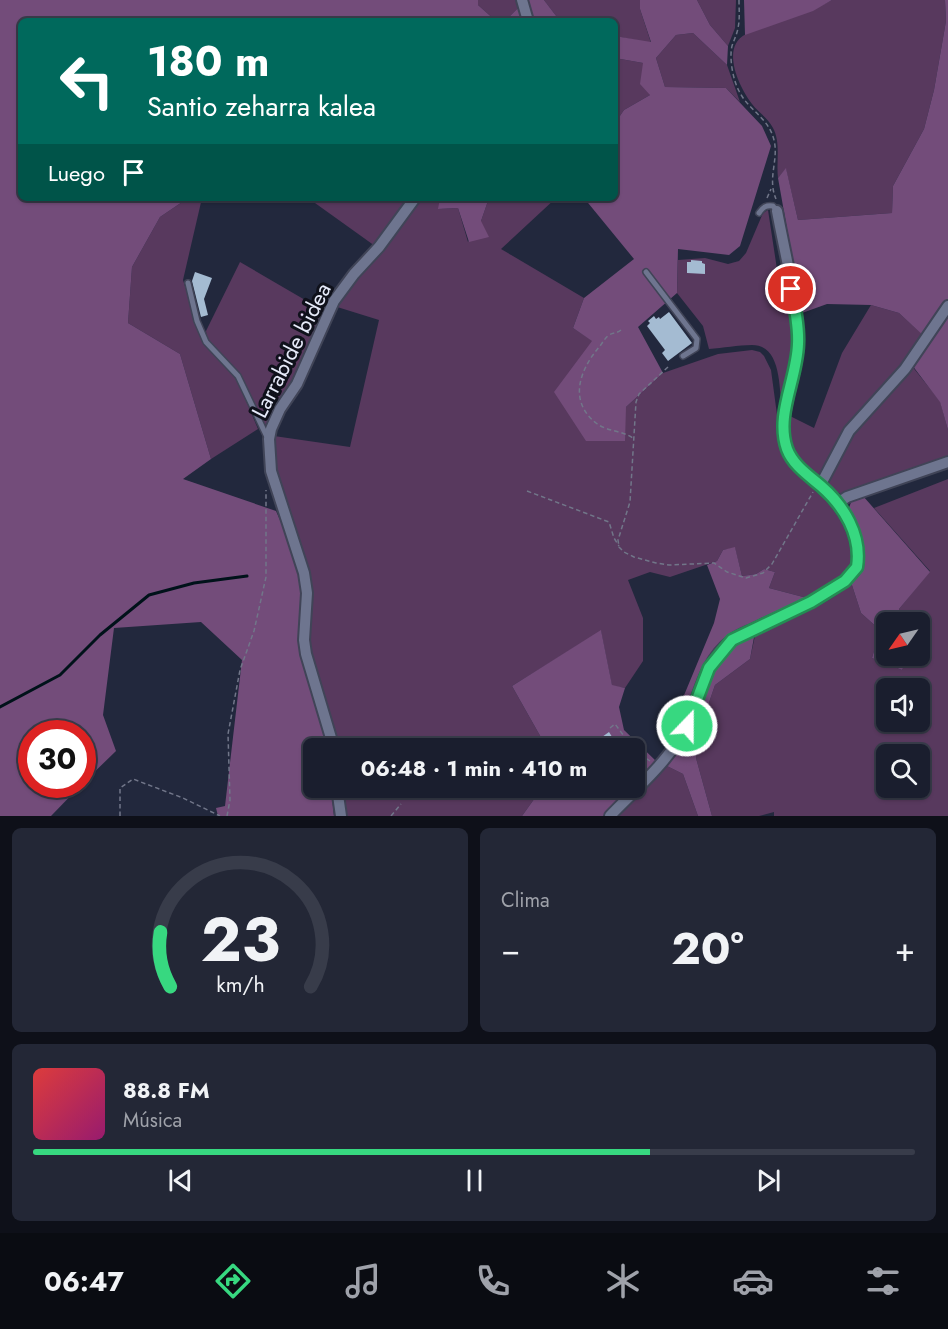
<!DOCTYPE html>
<html lang="es">
<head>
<meta charset="utf-8">
<style>
  :root { --surface:#1a1e2e; --page:#232736; --text:#f1f3f6; --muted:#9fa2aa; --line:#383c4a; --accent:#37d880 }
  body { margin:0; font-family:Jost,sans-serif; background:var(--page); color:var(--text); height:100vh; display:flex; flex-direction:column; font-size:22px; white-space:nowrap }
  * { box-sizing:border-box; margin:0 }
  p { font-size:20px; color:var(--muted) }
  .icon { flex:none; width:33px; height:33px; fill:none; stroke:currentColor; stroke-width:2; stroke-linecap:round; stroke-linejoin:round }
  .map { position:relative; height:816px; overflow:hidden }
  .sheet { display:flex; flex-direction:column; gap:12px; padding:12px; background:#0e1019; flex:1 }
  .sheet>* { flex:none }
  .hud { position:absolute; left:18px; top:18px; width:600px; height:183px; border-radius:9px; box-shadow:0 2px 4px #0004,0 0 0 2px var(--line); background:#00695c; color:#fff; overflow:hidden }
  .needle { width:39px; rotate:236deg }
  .controls { position:absolute; left:876px; top:612px; display:grid; gap:12px }
  .controls a { display:grid; place-items:center; width:54px; height:54px; border-radius:9px; background:var(--surface); box-shadow:0 2px 4px #0004,0 0 0 2px var(--line); font-size:30px }
  .speed { position:absolute; left:18px; top:720px; display:flex; gap:12px; font-size:30px; font-weight:700; text-align:center }
  .speed>* { display:grid; place-content:center; width:78px; height:78px; border-radius:50%; background:var(--surface); box-shadow:0 2px 4px #0004,0 0 0 2px var(--line); line-height:1 }
  .speed .limit { border:9px solid #d22; background:#fff; color:#111 }
  .pin { position:absolute; display:grid; place-items:center; width:51px; height:51px; color:#fff; margin:-26px; border:3px solid #fff; border-radius:50%; box-shadow:0 2px 6px #0007 }
  .me { position:absolute; width:66px; margin:-33px; rotate:22deg; stroke-linejoin:round; filter:drop-shadow(0 0 4px #0008) }
  .turn { display:flex; align-items:center; gap:21px; height:126px; padding:0 30px; font-size:27px }
  .turn .icon { width:78px; height:78px; stroke-width:2.5 }
  .turn b { display:block; font-size:42px; line-height:51px }
  .then { display:flex; align-items:center; height:57px; padding:0 30px; background:#0003; gap:12px; font-size:22px }
  .big { font-size:45px; font-weight:700; line-height:1.1 }
  .sheet .tile { flex:1; display:flex; flex-direction:column; justify-content:center; gap:9px; min-width:0; padding:0 21px; border-radius:9px; background:var(--page) }
  .sheet .dial { align-items:center; gap:0 }
  .dial svg { height:156px; overflow:visible; fill:none; stroke:var(--line); stroke-width:7; stroke-linecap:round; text-anchor:middle }
  .dial text { fill:var(--text); stroke:none }
  .song { display:flex; align-items:center; gap:18px }
  .cover { width:72px; height:72px; border-radius:9px; background:linear-gradient(135deg,hsl(0 70% 55%),hsl(320 70% 35%)) }
  .played { height:6px; border-radius:3px; background:linear-gradient(90deg,var(--accent) 70%,var(--line) 70%) }
  .keys { display:flex; justify-content:space-around; direction:ltr }
  .heat { display:flex; justify-content:space-between; align-items:center; font-size:33px; direction:ltr }
  .sheet .tiles { flex:1; display:grid; gap:12px; grid-template-columns:1fr 1fr }
  .tile:last-child { grid-column:span 2 }
  .trip { position:absolute; left:303px; top:738px; width:342px; height:60px; border-radius:9px; background:var(--surface); box-shadow:0 2px 4px #0004,0 0 0 2px var(--line); font-weight:700; line-height:60px; text-align:center }
  .tab-bar { display:flex; height:96px; justify-content:space-around; align-items:center; background:#0a0c12; color:var(--muted) }
  .tab-bar .icon { width:42px; height:42px }
  .tab-bar .on { color:var(--accent) }
  .tab-bar b { font-size:27px; color:var(--text) }
  .map>svg:first-child { display:block }
</style>
</head>
<body>
<div class="map">
<svg width="948" height="816" viewBox="0 0 948 816">
  <rect width="100%" height="100%" fill="#22283d"/>
  <g fill="#58395e" fill-rule="evenodd">
    <path d="M478,0H526L505,21H496L478,5Z"/>
    <path d="M544,0H640V9L651,43L615,36V21H560Z"/>
    <path d="M697,0H736L735,28L728,46L710,25Z"/>
    <path d="M832,0H945L946,21L934,90L924,129L893,186L892,213L798,220L786,169L778,178C776,161 781,143 773,128C768,118 758,112 752,104C739,87 720,47 746,34C774,21 805,15 832,0Z"/>
    <path d="M693,33L727,65L740,102L726,88L665,87L656,58L676,35Z"/>
    <path d="M615,58L643,63L650,95L624,110L615,123Z"/>
    <path d="M188,198H202L183,280L204,345L236,377L258,429L211,459L180,354L128,323L132,267L160,217Z"/>
    <path d="M308,198H412L375,246Z"/>
    <path d="M419,198H440L439,209L458,208L468,242L481,221L489,198H556L501,249L584,298L573,328L593,341L626,407L663,373L718,354L752,350L760,352L764,356L771,370L780,437L842,513L854,545L853,567L839,581L807,598L769,588L775,572L764,569L756,574L742,576L735,548L723,550L717,561L670,577L650,572L628,580L643,618V661L625,688L612,686L601,631L512,686L547,748H338L309,654L310,605L274,469V436L350,447L379,320L334,306Z"/>
    <path d="M768,210L780,289L788,296L795,342L782,411C779,389 782,345 752,345C738,345 723,348 709,349L703,326L677,293L678,260L705,258L728,264L739,261L746,253L763,213Z"/>
    <path d="M240,262L324,311L294,382L268,426L263,424L241,375L207,340L206,331Z"/>
    <path d="M871,305L899,313L922,334L907,360L940,401L948,430V458L843,494C829,493 797,463 791,449C786,439 789,427 790,416L814,428L842,353Z"/>
    <path d="M948,479V816H774V812L759,816H712L696,758L700,729L715,685L750,659L756,631L850,579L861,613L880,630L872,658L902,670L909,656H920V622H900L899,609L930,571L874,508ZM886,688H920V722H886ZM886,754H920V788H886Z"/>
    <path d="M667,766L683,774L698,816H616Z"/>
    <path d="M340,788H542L522,816H343Z"/>
  </g>
  <g fill="#734c7a">
    <path d="M0,0H478V5L496,21H21V198H188L160,217L132,267L128,323L180,354L211,459L183,479L276,511L295,554L302,593L298,643L328,740V748H314V788H331L334,816H218L216,808L225,806L242,660L201,622L114,628L103,715L116,751L82,784V734H32V784H82L51,816H0Z"/>
    <path d="M526,0H544L560,21H505Z"/>
    <path d="M640,0H697L710,25L728,46L727,65L693,33L676,35L656,58L665,87L726,88L762,126L771,146L740,246L729,255L678,249L677,293L638,327L663,373L626,407L625,441H586L554,392L592,341L573,328L584,298L634,259L584,198H615V123L624,110L650,95L640,84L643,63L615,58V36L651,42L640,9Z"/>
    <path d="M744,0H832L813,11L745,35Z"/>
    <path d="M945,0H948V430L940,402L912,365L927,339L899,313L871,305L827,304L802,313L778,178L786,168L798,220L892,213L893,186L924,129L934,90L946,21Z"/>
    <path d="M440,198H489L481,221L489,237L469,242L458,208L438,209Z"/>
    <path d="M863,496L930,572L899,609L900,622H886V656H909L902,670L872,658L880,630L861,613L850,579L856,535L848,510L852,500Z"/>
    <path d="M735,547L742,576L756,574L764,569L775,572L769,588L807,598L757,621L750,659L715,685L700,729L696,758L712,816H698L683,774L667,766L688,734L684,723L675,717L714,623L720,599L707,565L717,561L723,550Z"/>
    <path d="M601,630L612,685L625,688L619,707L624,730L656,761L635,785L634,748H547L512,686Z"/>
    <path d="M542,788H632L604,816H522Z"/>
  </g>
  <g fill="none" stroke-linecap="round" stroke-linejoin="round">
    <path stroke="#00121a" stroke-width="3" d="M0,707L60,675L100,635L149,595L194,583L247,576"/>
  </g>
  <g fill="#a4bbd2">
    <path d="M691,260L702,261V263L705,264V274L687,273V262H691Z"/>
    <path d="M195,272L212,278L204,299L208,315L201,317L192,281Z"/>
    <path d="M669,312L692,343L668,361L662,353L665,350L647,326L650,323L648,321L654,316L656,319L659,317L660,319Z"/>
    <path d="M609,732L619,748H610L602,737Z"/>
  </g>
  <g fill="none" stroke-linecap="round" stroke-linejoin="round">
    <g stroke="#404457" stroke-width="8">
      <g id="lane">
        <path d="M759,213C763,207 766,205 773,206L777,211"/>
        <path d="M646,272L697,339L696,348L683,356"/>
        <path d="M188,283L197,321L206,342L238,376L268,439"/>
      </g>
    </g>
    <g stroke="#404457" stroke-width="14">
      <g id="street">
        <path d="M522,0L528,21"/>
        <path d="M820,486L849,431L905,369L948,306"/>
        <path d="M838,503L847,497L948,462"/>
        <path d="M334,748L306,654L304,640L307,593L304,573L271,471L269,439L271,429L280,409L297,384L334,301L354,274L379,247L415,198"/>
        <path d="M337,788L341,816"/>
        <path d="M610,816C633,792 660,769 678,741C698,710 700,664 731,641C738,635 748,632 756,628C785,614 839,594 857,567C861,535 844,507 821,487C809,476 794,466 788,450C774,416 798,378 798,342C797,299 785,254 777,211"/>
      </g>
    </g>
    <g stroke="#717689" stroke-width="1.5" stroke-dasharray="4.5 3" stroke-linecap="butt">
      <path d="M739,0C739,9 740,19 738,28C737,34 734,40 732,46C729,58 733,80 739,91C748,110 769,118 774,140C779,160 767,178 776,199"/>
      <path d="M767,198L771,189"/>
      <path d="M621,330C616,334 614,332 609,335C605,338 603,342 600,346C581,368 567,400 596,423C607,432 623,430 634,439"/>
      <path d="M668,367L639,394L636,402L630,502L618,540L619,547L624,552L634,557L656,563L669,565L714,563L727,572L746,578L763,573L772,564L813,492"/>
      <path d="M527,491L609,522L614,538L619,546"/>
      <path d="M610,728L615,724L633,748"/>
      <path d="M634,750L650,761"/>
      <path d="M120,816V788L133,779L183,798L220,816"/>
      <path d="M227,816L230,800L228,734L240,670L254,631L266,577V490"/>
      <path d="M391,816L401,804"/>
    </g>
    <use href="#lane" stroke="#6e758f" stroke-width="5"/>
    <use href="#street" stroke="#6e758f" stroke-width="10"/>
  </g>
  <g fill="none" stroke-linecap="round" stroke-linejoin="round">
    <g stroke="#248c53" stroke-width="15">
      <path id="route" d="M687,726L709,668L732,640L811,602L845,581L857,567C862,535 844,506 821,486C808,475 793,465 787,449C775,415 797,379 798,344C799,326 795,307 791,289"/>
    </g>
    <use href="#route" stroke="#37d880" stroke-width="10"/>
  </g>
  <g text-anchor="middle" stroke-width="6" stroke-linejoin="round" paint-order="stroke">
    <g font-size="22" fill="#e6eaf9" stroke="#0f111b">
      <text transform="translate(291 350) rotate(-63)" y="8">Larrabide bidea</text>
    </g>
  </g>
</svg>
<div class="controls">
<a><svg class="needle" viewBox="-14 -14 28 28"><path d="M0-13l5 13h-10z" fill="#e53935"/><path d="M0 13l5-13h-10z" fill="#9fa2aa"/></svg></a>
<a><svg class="icon" aria-label="sound" viewBox="0 0 24 24"><path d="M4 9h4l5-4v14l-5-4H4zM17 9q2 3 0 6"/></svg></a>
<a><svg class="icon" aria-label="search" viewBox="0 0 24 24"><circle cx="10" cy="10" r="6"/><path d="M15 15l6 6"/></svg></a>
</div>
<div class="speed"><div class="limit">30</div></div>
<div class="pin" style="left:791px;top:289px;background:#d93025"><svg class="icon" aria-label="arrive" viewBox="0 0 24 24"><path d="M6 21V4h12l-3 4 3 4H6"/></svg></div>
<svg class="me" style="left:687px;top:726px" viewBox="-20 -20 40 40"><circle r="17" fill="#37d880" stroke="#fff" stroke-width="3"/><path d="M0-11L8 9 0 5-8 9z" fill="#fff"/></svg>
<div class="trip">06:48 · 1 min · 410 m</div>
<div class="hud">
<div class="turn"><svg class="icon" aria-label="left" viewBox="0 0 24 24"><path d="M17 20v-9H6M10 6l-5 5 5 5"/></svg><div><b>180 m</b>Santio zeharra kalea</div></div>
<div class="then">Luego<svg class="icon" aria-label="arrive" viewBox="0 0 24 24"><path d="M6 21V4h12l-3 4 3 4H6"/></svg></div>
</div>
</div>
<section class="sheet">
<div class="tiles">
<div class="tile dial"><svg viewBox="0 0 100 80">
<path d="M14 69A42 42 0 1 1 86 69"/>
<path d="M14 69A42 42 0 0 1 9 41" stroke="#37d880"/>
<text x="50" y="56" font-size="32" font-weight="700">23</text>
<text x="50" y="72" font-size="11">km/h</text>
</svg></div>
<div class="tile"><p>Clima</p>
<div class="heat"><a>−</a><b class="big">20°</b><a>+</a></div>
</div>
<div class="tile">
<div class="song"><i class="cover"></i><div><b>88.8 FM</b><p>Música</p></div></div>
<div class="played"></div>
<div class="keys"><svg class="icon" aria-label="previous" viewBox="0 0 24 24"><path d="M18 5L8 12l10 7zM5 5v14"/></svg><svg class="icon" aria-label="pause" viewBox="0 0 24 24"><path d="M8 5v14M16 5v14"/></svg><svg class="icon" aria-label="next" viewBox="0 0 24 24"><path d="M6 5l10 7-10 7zM19 5v14"/></svg></div>
</div>
</div>
</section>
<nav class="tab-bar">
<b>06:47</b>
<svg class="icon on" aria-label="directions" viewBox="0 0 24 24"><path d="M12 3l9 9-9 9-9-9zM9 14v-3h6M13 9l2 2-2 2"/></svg>
<svg class="icon" aria-label="music" viewBox="0 0 24 24"><path d="M9 18V5l10-2v13"/><circle cx="6" cy="18" r="3"/><circle cx="16" cy="16" r="3"/></svg>
<svg class="icon" aria-label="phone" viewBox="0 0 24 24"><path d="M5 4h4l2 5-3 2q2 4 5 5l2-3 5 2v4C11 20 4 13 5 4z"/></svg>
<svg class="icon" aria-label="climate" viewBox="0 0 24 24"><path d="M12 3v18M4 7l16 10M4 17L20 7"/></svg>
<svg class="icon" aria-label="car" viewBox="0 0 24 24"><path d="M5 17H2v-5l4-1 3-4h7l3 4 3 1v5h-3M9 17h6M6 11h13"/><circle cx="7" cy="17" r="2"/><circle cx="17" cy="17" r="2"/></svg>
<svg class="icon" aria-label="filters" viewBox="0 0 24 24"><path d="M4 7h16M4 17h16"/><circle cx="9" cy="7" r="2"/><circle cx="15" cy="17" r="2"/></svg>
</nav>
</body>
</html>
